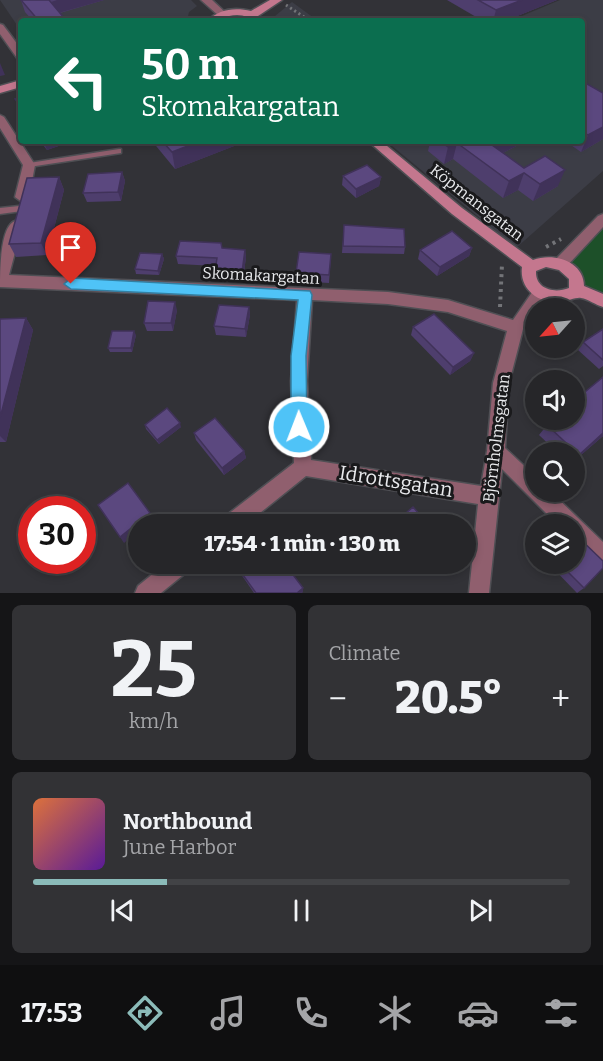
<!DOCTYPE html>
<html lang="en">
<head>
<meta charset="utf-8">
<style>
  :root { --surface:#262629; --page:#323235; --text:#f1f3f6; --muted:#a4a5a8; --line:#424346; --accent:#8bbbb9 }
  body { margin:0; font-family:Bitter,serif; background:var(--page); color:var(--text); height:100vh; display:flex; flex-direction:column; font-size:22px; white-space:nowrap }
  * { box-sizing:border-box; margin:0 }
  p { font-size:20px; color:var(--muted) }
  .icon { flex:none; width:33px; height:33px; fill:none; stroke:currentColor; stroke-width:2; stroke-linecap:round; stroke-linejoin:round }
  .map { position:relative; height:593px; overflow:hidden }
  .drawer { display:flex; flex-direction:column; gap:12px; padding:12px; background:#151517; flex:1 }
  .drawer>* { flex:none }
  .top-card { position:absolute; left:18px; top:18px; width:567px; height:126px; border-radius:6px; box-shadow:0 3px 9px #0003,0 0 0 2px var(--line); background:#0b6e4f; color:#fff; overflow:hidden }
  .needle { width:39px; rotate:243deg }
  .controls { position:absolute; left:525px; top:298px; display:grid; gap:12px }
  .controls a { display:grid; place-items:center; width:60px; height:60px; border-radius:50%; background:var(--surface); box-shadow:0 3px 9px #0003,0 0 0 2px var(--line); font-size:30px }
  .speed { position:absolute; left:18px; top:496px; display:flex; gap:12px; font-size:30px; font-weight:700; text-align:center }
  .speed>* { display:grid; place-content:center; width:78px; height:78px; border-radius:50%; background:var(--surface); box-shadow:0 3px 9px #0003,0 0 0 2px var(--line); line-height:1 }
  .speed .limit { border:9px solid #d22; background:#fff; color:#111 }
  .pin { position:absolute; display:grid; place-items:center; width:51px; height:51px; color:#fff; margin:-62px -26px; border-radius:50% 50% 50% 0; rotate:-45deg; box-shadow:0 0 6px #0007 }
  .pin .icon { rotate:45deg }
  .me { position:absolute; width:66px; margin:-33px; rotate:359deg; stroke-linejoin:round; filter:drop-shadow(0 0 4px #0008) }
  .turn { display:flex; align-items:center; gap:21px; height:126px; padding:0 24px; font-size:27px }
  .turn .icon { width:78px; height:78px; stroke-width:2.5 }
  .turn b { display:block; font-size:42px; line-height:51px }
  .big { font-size:45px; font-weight:800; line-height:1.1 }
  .drawer .widget { flex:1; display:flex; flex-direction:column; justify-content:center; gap:9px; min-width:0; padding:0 21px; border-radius:9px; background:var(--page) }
  .drawer .dial { align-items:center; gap:0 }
  .dial b { font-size:78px; line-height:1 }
  .song { display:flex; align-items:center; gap:18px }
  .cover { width:72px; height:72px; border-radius:9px; background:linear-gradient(135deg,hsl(20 70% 55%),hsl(270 70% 35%)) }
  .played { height:6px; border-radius:3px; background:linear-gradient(90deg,var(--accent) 25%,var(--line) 25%) }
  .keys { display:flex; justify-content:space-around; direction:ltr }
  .heat { display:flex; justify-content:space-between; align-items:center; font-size:33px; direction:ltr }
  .drawer .tiles { flex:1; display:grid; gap:12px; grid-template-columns:1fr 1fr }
  .widget:last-child { grid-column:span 2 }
  .trip { position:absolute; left:128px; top:514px; width:348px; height:60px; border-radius:30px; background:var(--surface); box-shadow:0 3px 9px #0003,0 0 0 2px var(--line); font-weight:800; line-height:60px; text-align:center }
  .tab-bar { display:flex; height:96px; justify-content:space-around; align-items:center; background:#0f0f10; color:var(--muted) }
  .tab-bar .icon { width:42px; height:42px }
  .tab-bar .current { color:var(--accent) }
  .tab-bar b { font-size:27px; color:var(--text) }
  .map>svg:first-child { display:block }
</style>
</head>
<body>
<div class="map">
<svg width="603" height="593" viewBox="0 0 603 593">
  <rect width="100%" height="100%" fill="#323237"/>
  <g fill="#3c3d46">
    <path d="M0,0H191L197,6L189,12L187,21H21V31Z"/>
    <path d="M560,0H603V171L516,248L386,141H582V21H510Z"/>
    <path d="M292,2L318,21H269Z"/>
  </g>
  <path fill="#1d5029" d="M600,228L603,230V296L584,288L567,263Z"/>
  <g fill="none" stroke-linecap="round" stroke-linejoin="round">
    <g stroke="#4f4f54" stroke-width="3">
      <g id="lane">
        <path d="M119,149H121V153L29,167L26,165L29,163Z"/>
        <path d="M19,206L23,209L22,211L0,214V208Z"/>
      </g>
    </g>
    <g stroke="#4f4f54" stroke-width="3">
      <g id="street">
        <path d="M201,0H212L227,14L219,16Z"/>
        <path d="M0,24L3,25L21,49V59L17,58L0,34Z"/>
        <path d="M0,115L4,117L35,165L29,197L22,202L15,197L23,165L0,128Z"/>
        <path d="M603,214V227L565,268H555L553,264L555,260L598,216Z"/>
        <path d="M15,221L22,226L9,275L388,292L448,300L513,320L535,288H545L547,292L545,296L523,329L509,383L505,448L536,477V492H551L603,542V566L596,563L574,542V525H558L502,469L489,593H469L478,504L306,476L245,525H220L223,518L294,463L291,381L297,300L0,287C0,272 0,226 15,221ZM312,300L388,304L448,312L507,331L493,383L487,451L481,486L311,460L307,381Z"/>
        <path d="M165,564H191L188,571L161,593H135L138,586Z"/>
      </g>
    </g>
    <g stroke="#4f4f54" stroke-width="3">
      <g id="secondary">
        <path d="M270,0H282L258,16L262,21C251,21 247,15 237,15C226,15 218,21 207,21C219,9 235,7 251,11Z"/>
        <path d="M21,80V87L0,93V86Z"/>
        <path d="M368,141H381L462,208L533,260C553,252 584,261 584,286L603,294V307C596,305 588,299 581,298C576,297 568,301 562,302C540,305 519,290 522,267L452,214ZM546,267L559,270L569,279V288C554,294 535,289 536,271Z"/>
      </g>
    </g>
    <path stroke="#737478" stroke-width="3" stroke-dasharray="2 3" stroke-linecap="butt" d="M286,5L310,21"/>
    <g stroke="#737478" stroke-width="4" stroke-dasharray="3 4.5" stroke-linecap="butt">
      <path d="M546,247L561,239"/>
      <path d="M500,307L502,264"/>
    </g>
    <use href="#lane" fill="#905f6e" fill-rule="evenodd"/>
    <use href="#street" fill="#905f6e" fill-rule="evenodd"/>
    <use href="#secondary" fill="#c4778e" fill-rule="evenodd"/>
  </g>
  <g fill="#4e3e6d">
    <path d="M21,0H104L60,13L66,21H33L25,12Z"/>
    <path d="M447,0H557L505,21H483Z"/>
    <path d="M582,81L603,139L581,152L565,141H582Z"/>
    <path d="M40,141H73L47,150Z"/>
    <path d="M152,141H247L175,169Z"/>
    <path d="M428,141H526L503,153L524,168L558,186L533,201L518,190L503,198L453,159L444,164L428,151L430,142Z"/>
    <path d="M122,172L125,181L121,201L87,202L83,193Z"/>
    <path d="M343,176L381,177L379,186L356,198L342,185Z"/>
    <path d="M59,177L64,190L47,255L16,257L9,244Z"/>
    <path d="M344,225L405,247L404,254L342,253Z"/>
    <path d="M221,243L222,248L245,250L246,257L243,280L216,279L215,271L216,266L178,264L176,256Z"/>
    <path d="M472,248L469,256L437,276L418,259L420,250Z"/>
    <path d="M162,254L164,259L159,275L136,274L135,269Z"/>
    <path d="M331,254L329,283L296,281V273Z"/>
    <path d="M249,307L250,315L246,337L216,335L214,326Z"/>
    <path d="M177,310L173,331H147L144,323Z"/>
    <path d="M26,318L33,330L6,442H0V319Z"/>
    <path d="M413,327L474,353L470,361L450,375L411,335Z"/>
    <path d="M603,329V366L599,369L578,350L583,342Z"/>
    <path d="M136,335L132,352H110L108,348Z"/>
    <path d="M603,377V436L574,461V453H558L539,435L547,425Z"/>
    <path d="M145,425L181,427L159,444L146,429Z"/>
    <path d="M194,433L244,451L246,458L224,475L196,440Z"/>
    <path d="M536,539V550L530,544Z"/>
    <path d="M234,564H285L303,592L301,593H254Z"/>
    <path d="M402,564H417L408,572Z"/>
    <path d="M549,564H574L584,588L577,593Z"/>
  </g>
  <g fill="#403259">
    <path d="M57,0H104L55,14L51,2Z"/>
    <path d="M522,0H557L505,21H493L496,10Z"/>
    <path d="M0,63L5,75L0,76Z"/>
    <path d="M603,127V139L581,152L588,135Z"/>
    <path d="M43,141H73L47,150Z"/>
    <path d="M201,141H247L175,169L172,152Z"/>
    <path d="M499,141H526L487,161L492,145Z"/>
    <path d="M457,143L453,159L444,164L448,147Z"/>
    <path d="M565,170L558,186L533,201L540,184Z"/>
    <path d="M122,172L125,181L121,201L118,192Z"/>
    <path d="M524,173L518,190L503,198L509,181Z"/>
    <path d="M59,177L64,190L47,255L41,243Z"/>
    <path d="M381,177L379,186L356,198V189Z"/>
    <path d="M472,248L469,256L437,276L440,267Z"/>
    <path d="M245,250L246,257L243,280L242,272Z"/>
    <path d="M162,254L164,259L159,275L158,271Z"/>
    <path d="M175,302L177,310L173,331L171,323Z"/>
    <path d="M249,307L250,315L246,337L245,329Z"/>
    <path d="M26,318L33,330L6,442L0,436V418Z"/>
    <path d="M134,331L136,335L132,352L131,348Z"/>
    <path d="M474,353L470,361L450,375L453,367Z"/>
    <path d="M180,423L181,427L159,444L157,440Z"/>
    <path d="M603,433V436L574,461L579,455Z"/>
    <path d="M244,451L246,458L224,475L222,468Z"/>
    <path d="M150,513L154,519L146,525H138V531L124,543L120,537Z"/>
    <path d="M414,564H417L408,572L411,567Z"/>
    <path d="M303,588V592L301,593H297Z"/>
  </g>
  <g fill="#5b487f" stroke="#403259" stroke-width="1.5">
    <path d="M21,0H49L65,19L59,21H39Z"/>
    <path d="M478,0H522L496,10Z"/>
    <path d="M582,81L603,93V127L588,135L582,131Z"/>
    <path d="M21,97V107L15,99Z"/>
    <path d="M162,141H201L172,152Z"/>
    <path d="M440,141H499L492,145L524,168L545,156L565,170L540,184L524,173L509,181L457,143L448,147Z"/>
    <path d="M367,165L381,177L356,189L343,176Z"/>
    <path d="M122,172L118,192L83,193L88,174Z"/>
    <path d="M59,177L41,243L9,244L27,178Z"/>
    <path d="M344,225L404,229L405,247L343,246Z"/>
    <path d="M452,231L472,248L440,267L420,250Z"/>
    <path d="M180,241L221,243L222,248L245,250L242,272L215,271L217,258L176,256Z"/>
    <path d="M299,252L331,254L329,275L296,273Z"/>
    <path d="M140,253L162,254L158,271L135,269Z"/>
    <path d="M148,301L175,302L171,323H144Z"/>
    <path d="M219,305L249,307L245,329L214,326Z"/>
    <path d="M434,314L474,353L453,367L413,327Z"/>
    <path d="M26,318L0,418V319Z"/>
    <path d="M603,329V360L583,342Z"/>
    <path d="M112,331H134L131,348H108Z"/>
    <path d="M603,377V433L579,455L547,425L553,420H574V401Z"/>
    <path d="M167,408L180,423L157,440L145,425Z"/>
    <path d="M215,418L244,451L222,468L194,433Z"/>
    <path d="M128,483L150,513L120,537L98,505Z"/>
    <path d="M413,507L429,525H392Z"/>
    <path d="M378,515L388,525H367Z"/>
    <path d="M559,517L566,525H550Z"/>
    <path d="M574,533L603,561V568L584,588L560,564H574Z"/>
    <path d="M235,564H285L303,588L297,593H256Z"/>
  </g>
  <path fill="#4fc3f7" stroke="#337fa1" stroke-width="1.5" d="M71,278L310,291L312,295L306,356L307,427L305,432L299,434L293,432L291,427V356L298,300L71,289L64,284Z"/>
  <g text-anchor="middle" stroke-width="6" stroke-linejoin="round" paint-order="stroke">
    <g font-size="16" fill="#e9eaed" stroke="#1a1a1c">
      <text transform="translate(477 202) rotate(38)" y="6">Köpmansgatan</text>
      <text transform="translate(261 275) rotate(3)" y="6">Skomakargatan</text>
      <text transform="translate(496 438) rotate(-83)" y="6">Björnholmsgatan</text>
    </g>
    <g font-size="20" fill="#e9eaed" stroke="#1a1a1c">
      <text transform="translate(396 481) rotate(9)" y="7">Idrottsgatan</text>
    </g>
  </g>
</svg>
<div class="controls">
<a><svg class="needle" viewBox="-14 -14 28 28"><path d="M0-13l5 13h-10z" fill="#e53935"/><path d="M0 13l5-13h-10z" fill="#a4a5a8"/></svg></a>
<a><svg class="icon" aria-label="sound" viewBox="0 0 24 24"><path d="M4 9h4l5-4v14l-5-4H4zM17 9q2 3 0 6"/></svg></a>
<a><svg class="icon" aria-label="search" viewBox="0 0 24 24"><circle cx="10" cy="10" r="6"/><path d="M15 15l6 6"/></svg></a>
<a><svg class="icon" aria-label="layers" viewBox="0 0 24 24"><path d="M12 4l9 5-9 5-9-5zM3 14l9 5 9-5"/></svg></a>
</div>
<div class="speed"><div class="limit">30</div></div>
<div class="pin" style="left:71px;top:284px;background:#d93025"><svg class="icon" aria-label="arrive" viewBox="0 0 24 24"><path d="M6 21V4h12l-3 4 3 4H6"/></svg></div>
<svg class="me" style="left:299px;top:427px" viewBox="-20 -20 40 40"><circle r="17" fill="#4fc3f7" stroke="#fff" stroke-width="3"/><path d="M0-11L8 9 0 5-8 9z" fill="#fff"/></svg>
<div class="trip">17:54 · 1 min · 130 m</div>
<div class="top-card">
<div class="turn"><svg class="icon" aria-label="left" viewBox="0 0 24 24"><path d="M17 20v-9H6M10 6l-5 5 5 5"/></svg><div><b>50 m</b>Skomakargatan</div></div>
</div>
</div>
<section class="drawer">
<div class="tiles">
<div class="widget dial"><b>25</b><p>km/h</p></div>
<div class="widget"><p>Climate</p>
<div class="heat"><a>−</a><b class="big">20.5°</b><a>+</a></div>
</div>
<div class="widget">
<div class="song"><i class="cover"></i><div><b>Northbound</b><p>June Harbor</p></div></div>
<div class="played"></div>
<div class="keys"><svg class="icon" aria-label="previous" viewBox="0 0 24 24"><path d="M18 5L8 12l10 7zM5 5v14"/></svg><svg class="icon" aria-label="pause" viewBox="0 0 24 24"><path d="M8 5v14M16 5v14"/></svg><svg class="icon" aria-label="next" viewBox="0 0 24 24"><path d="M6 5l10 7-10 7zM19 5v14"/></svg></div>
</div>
</div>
</section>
<nav class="tab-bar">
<b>17:53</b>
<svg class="icon current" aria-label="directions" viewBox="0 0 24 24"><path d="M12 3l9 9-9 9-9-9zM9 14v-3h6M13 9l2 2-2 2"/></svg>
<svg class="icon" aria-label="music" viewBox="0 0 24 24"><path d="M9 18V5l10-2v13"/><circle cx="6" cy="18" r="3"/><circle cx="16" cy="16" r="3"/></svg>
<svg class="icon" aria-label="phone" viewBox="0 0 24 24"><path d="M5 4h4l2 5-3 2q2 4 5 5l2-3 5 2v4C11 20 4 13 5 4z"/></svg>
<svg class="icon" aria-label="climate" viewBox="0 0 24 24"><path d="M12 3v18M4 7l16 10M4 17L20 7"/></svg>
<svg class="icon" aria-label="car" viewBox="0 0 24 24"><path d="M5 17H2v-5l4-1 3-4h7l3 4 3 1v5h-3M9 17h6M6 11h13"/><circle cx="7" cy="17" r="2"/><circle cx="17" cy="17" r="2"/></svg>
<svg class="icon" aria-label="filters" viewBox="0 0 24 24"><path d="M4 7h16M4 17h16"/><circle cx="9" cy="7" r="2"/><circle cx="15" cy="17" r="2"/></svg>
</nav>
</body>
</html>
